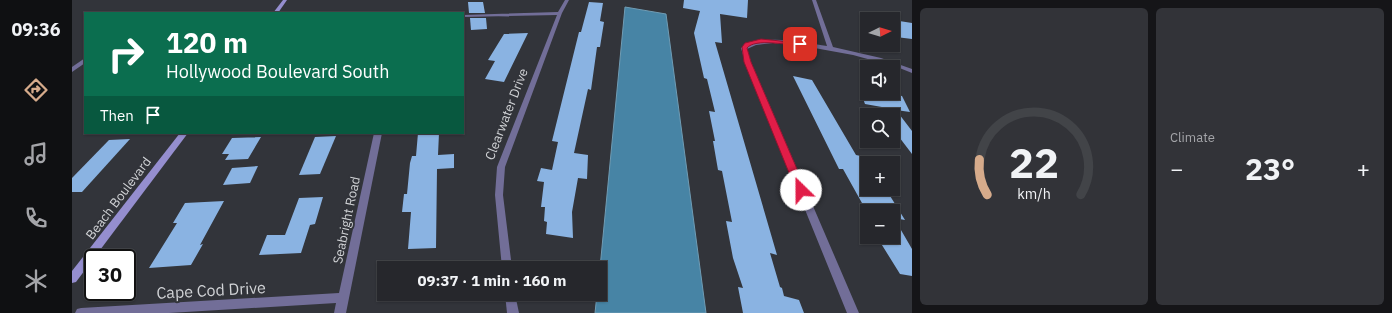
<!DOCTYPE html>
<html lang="en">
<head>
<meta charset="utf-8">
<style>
  :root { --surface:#26272c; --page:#323338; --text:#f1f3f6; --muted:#a4a5a9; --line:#424448; --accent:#d6ab8b }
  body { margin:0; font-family:"IBM Plex Sans",sans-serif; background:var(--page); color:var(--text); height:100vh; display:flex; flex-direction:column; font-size:15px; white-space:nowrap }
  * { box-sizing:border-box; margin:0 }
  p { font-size:13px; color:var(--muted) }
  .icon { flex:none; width:22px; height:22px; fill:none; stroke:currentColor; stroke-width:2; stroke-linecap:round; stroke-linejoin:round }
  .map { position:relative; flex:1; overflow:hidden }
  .details { display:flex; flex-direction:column; gap:8px; padding:8px; background:#151518; width:480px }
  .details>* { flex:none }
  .banner { position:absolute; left:12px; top:12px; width:380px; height:122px; border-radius:0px; box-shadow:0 1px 3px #0004,0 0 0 1px var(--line); background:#0b6e4f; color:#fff; overflow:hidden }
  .needle { width:26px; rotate:85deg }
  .controls { position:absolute; left:788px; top:12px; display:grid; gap:8px }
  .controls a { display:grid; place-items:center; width:40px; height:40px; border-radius:0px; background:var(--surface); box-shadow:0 1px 3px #0004,0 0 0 1px var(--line); font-size:20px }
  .speed { position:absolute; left:12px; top:249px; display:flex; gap:8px; font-size:20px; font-weight:700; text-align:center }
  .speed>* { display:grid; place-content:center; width:52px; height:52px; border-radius:50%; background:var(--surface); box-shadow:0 1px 3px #0004,0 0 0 1px var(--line); line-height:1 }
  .speed .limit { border:2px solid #111; border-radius:6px; background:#fff; color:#111 }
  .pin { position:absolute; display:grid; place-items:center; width:34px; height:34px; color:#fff; margin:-17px; border-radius:8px; box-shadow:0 2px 6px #0006 }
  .me { position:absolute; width:44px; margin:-22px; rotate:337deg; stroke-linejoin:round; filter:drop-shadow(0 0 3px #0008) }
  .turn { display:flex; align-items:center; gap:14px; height:84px; padding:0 16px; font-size:18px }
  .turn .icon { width:52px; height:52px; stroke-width:2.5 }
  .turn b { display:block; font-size:28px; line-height:34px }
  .then { display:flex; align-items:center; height:38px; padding:0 16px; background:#0003; gap:8px; font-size:15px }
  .big { font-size:30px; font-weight:700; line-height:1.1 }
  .details .card { flex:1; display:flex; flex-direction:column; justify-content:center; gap:6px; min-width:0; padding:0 14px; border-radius:6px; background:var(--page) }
  .details .dial { align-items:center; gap:0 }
  .dial svg { height:104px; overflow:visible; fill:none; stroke:var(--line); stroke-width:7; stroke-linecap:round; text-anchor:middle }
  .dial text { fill:var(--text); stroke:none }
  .heat { display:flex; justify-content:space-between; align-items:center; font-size:22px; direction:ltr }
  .details .tiles { flex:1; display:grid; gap:8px; grid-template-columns:repeat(2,1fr) }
  .trip { position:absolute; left:305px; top:261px; width:230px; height:40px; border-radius:0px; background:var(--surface); box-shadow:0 1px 3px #0004,0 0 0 1px var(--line); font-weight:700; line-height:40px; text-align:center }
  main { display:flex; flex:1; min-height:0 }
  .tabs { display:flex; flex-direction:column; width:72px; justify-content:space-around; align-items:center; background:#0f1012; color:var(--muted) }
  .tabs .icon { width:28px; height:28px }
  .tabs .on { color:var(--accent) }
  .tabs b { font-size:18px; color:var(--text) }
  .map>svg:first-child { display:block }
</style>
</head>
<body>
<main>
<nav class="tabs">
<b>09:36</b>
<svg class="icon on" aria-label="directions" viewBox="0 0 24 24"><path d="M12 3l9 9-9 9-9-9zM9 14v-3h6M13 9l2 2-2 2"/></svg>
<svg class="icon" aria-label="music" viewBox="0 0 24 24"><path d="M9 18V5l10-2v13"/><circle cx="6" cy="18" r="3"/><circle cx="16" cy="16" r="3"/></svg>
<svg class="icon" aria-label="phone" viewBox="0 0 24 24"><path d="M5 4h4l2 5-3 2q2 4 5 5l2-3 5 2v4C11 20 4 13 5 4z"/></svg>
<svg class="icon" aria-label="climate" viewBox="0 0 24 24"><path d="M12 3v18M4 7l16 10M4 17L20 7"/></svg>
</nav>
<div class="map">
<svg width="840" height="313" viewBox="0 0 840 313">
  <rect width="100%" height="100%" fill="#32343a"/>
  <path fill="#4784a5" stroke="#709cb4" d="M553,7L594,14L634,313H523L525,294H528V268Z"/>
  <g fill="#8ab3e2">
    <path d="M612,0H676L675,18L648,14L650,43L643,42L705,255L698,253L708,287L710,288L712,296L727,300L732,313H671L666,287L671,288L661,258L654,221L660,222L650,171L646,170L641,141H643L637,111L643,112L635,79L632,78L622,33L628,11L611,8Z"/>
    <path d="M396,2H411L413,13H397Z"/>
    <path d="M517,2L531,3L528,21L532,22L528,47H525L519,90L516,89L502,153L516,155L515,179L506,178L500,212L501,238L474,234L475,222L472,221L473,207H469L472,182L465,181L469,168L480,170L486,142L480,141L507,32H509Z"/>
    <path d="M398,18H414L415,29L399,30Z"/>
    <path d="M821,20L840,23V39L824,37L821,32Z"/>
    <path d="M456,33L432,82L413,79L423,61L416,60L432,34Z"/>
    <path d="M721,76L740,80L784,155L798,158L801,163H795V189H817L818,191H815L833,220L822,218L840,249V276L828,274L805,237H821V211L795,212L771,169H767Z"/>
    <path d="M787,88L795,90V93H814L830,96L838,112L824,110L840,131V154L821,129V109L793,104Z"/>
    <path d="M346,133H367L366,155L382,154V168L365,169L364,248L336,249L339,212H330L332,194H335L338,163L340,156H344Z"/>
    <path d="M264,136L248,174L227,175L243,137Z"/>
    <path d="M189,137L176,159L153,160L157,154H150L160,138Z"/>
    <path d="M58,139L10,192H0V178L37,140Z"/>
    <path d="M186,166L178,183L151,185L160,168Z"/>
    <path d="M251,197L243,224L238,225L229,253L187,255L195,235H213L227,198Z"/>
    <path d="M152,201L128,245L131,244L119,265L77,268L105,223H101L113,203Z"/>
  </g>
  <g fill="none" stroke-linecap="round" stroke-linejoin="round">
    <g fill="#726e98" fill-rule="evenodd">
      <path d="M493,0H497L490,13L433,167L431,195L440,268H430L423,195L425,167L485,15L391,17V15L486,12Z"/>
      <path d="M740,0H744L761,47L809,58L840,69V73L825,67L781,55L726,45L701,43L684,45L675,49L679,62L787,313H775L673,62L669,48C688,33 733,42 755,46Z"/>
      <path d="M13,58V63L0,72V67Z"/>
      <path d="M302,133H310L274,313H262L264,303L97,313H3L5,309L9,308L267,293Z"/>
      <path d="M433,294H443L447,313H435Z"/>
    </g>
    <g fill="#958ecf" fill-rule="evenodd">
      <path d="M211,0H215L206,13H201Z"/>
      <path d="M108,133H116L4,282L0,283V271Z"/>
    </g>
  </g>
  <path fill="#e11d48" stroke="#92132f" d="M689,39L728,43L731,44L728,46C716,45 683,38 675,48L679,62L734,190L729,193L724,190L672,62L670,47L673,43Z"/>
  <g text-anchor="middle" stroke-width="4" stroke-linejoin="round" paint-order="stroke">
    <g font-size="13" fill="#d1d3d6" stroke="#32343a">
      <text transform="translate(434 114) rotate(-69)" y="5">Clearwater Drive</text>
      <text transform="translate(46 198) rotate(-53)" y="5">Beach Boulevard</text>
      <text transform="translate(274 220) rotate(-78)" y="5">Seabright Road</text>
    </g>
    <g font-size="16" fill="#d1d3d6" stroke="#32343a">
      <text transform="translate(139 290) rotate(-3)" y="6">Cape Cod Drive</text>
    </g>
  </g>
</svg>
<div class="controls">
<a><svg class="needle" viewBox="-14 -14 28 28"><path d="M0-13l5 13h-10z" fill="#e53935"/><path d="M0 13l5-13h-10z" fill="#a4a5a9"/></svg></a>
<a><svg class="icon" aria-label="sound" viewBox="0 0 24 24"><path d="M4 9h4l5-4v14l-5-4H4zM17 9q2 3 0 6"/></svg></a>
<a><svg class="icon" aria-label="search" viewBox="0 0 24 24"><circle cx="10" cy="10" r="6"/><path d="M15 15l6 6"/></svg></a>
<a>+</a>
<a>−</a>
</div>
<div class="speed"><div class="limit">30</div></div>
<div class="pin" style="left:728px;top:44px;background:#d93025"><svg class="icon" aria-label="arrive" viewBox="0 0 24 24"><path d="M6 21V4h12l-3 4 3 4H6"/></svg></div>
<svg class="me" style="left:729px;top:190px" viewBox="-20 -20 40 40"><circle r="19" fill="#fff"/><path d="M0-13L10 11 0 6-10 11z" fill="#e11d48"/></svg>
<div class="trip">09:37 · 1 min · 160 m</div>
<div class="banner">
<div class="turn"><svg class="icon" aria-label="right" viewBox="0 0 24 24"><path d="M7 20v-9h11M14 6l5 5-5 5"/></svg><div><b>120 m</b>Hollywood Boulevard South</div></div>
<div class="then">Then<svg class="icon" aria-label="arrive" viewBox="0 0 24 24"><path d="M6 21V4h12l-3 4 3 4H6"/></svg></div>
</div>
</div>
<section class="details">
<div class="tiles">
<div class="card dial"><svg viewBox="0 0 100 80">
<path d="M14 69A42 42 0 1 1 86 69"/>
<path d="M14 69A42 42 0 0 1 8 42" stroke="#d6ab8b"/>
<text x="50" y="56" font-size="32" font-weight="700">22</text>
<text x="50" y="72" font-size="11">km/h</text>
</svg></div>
<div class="card"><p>Climate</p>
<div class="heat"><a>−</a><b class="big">23°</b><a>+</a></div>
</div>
</div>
</section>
</main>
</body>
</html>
